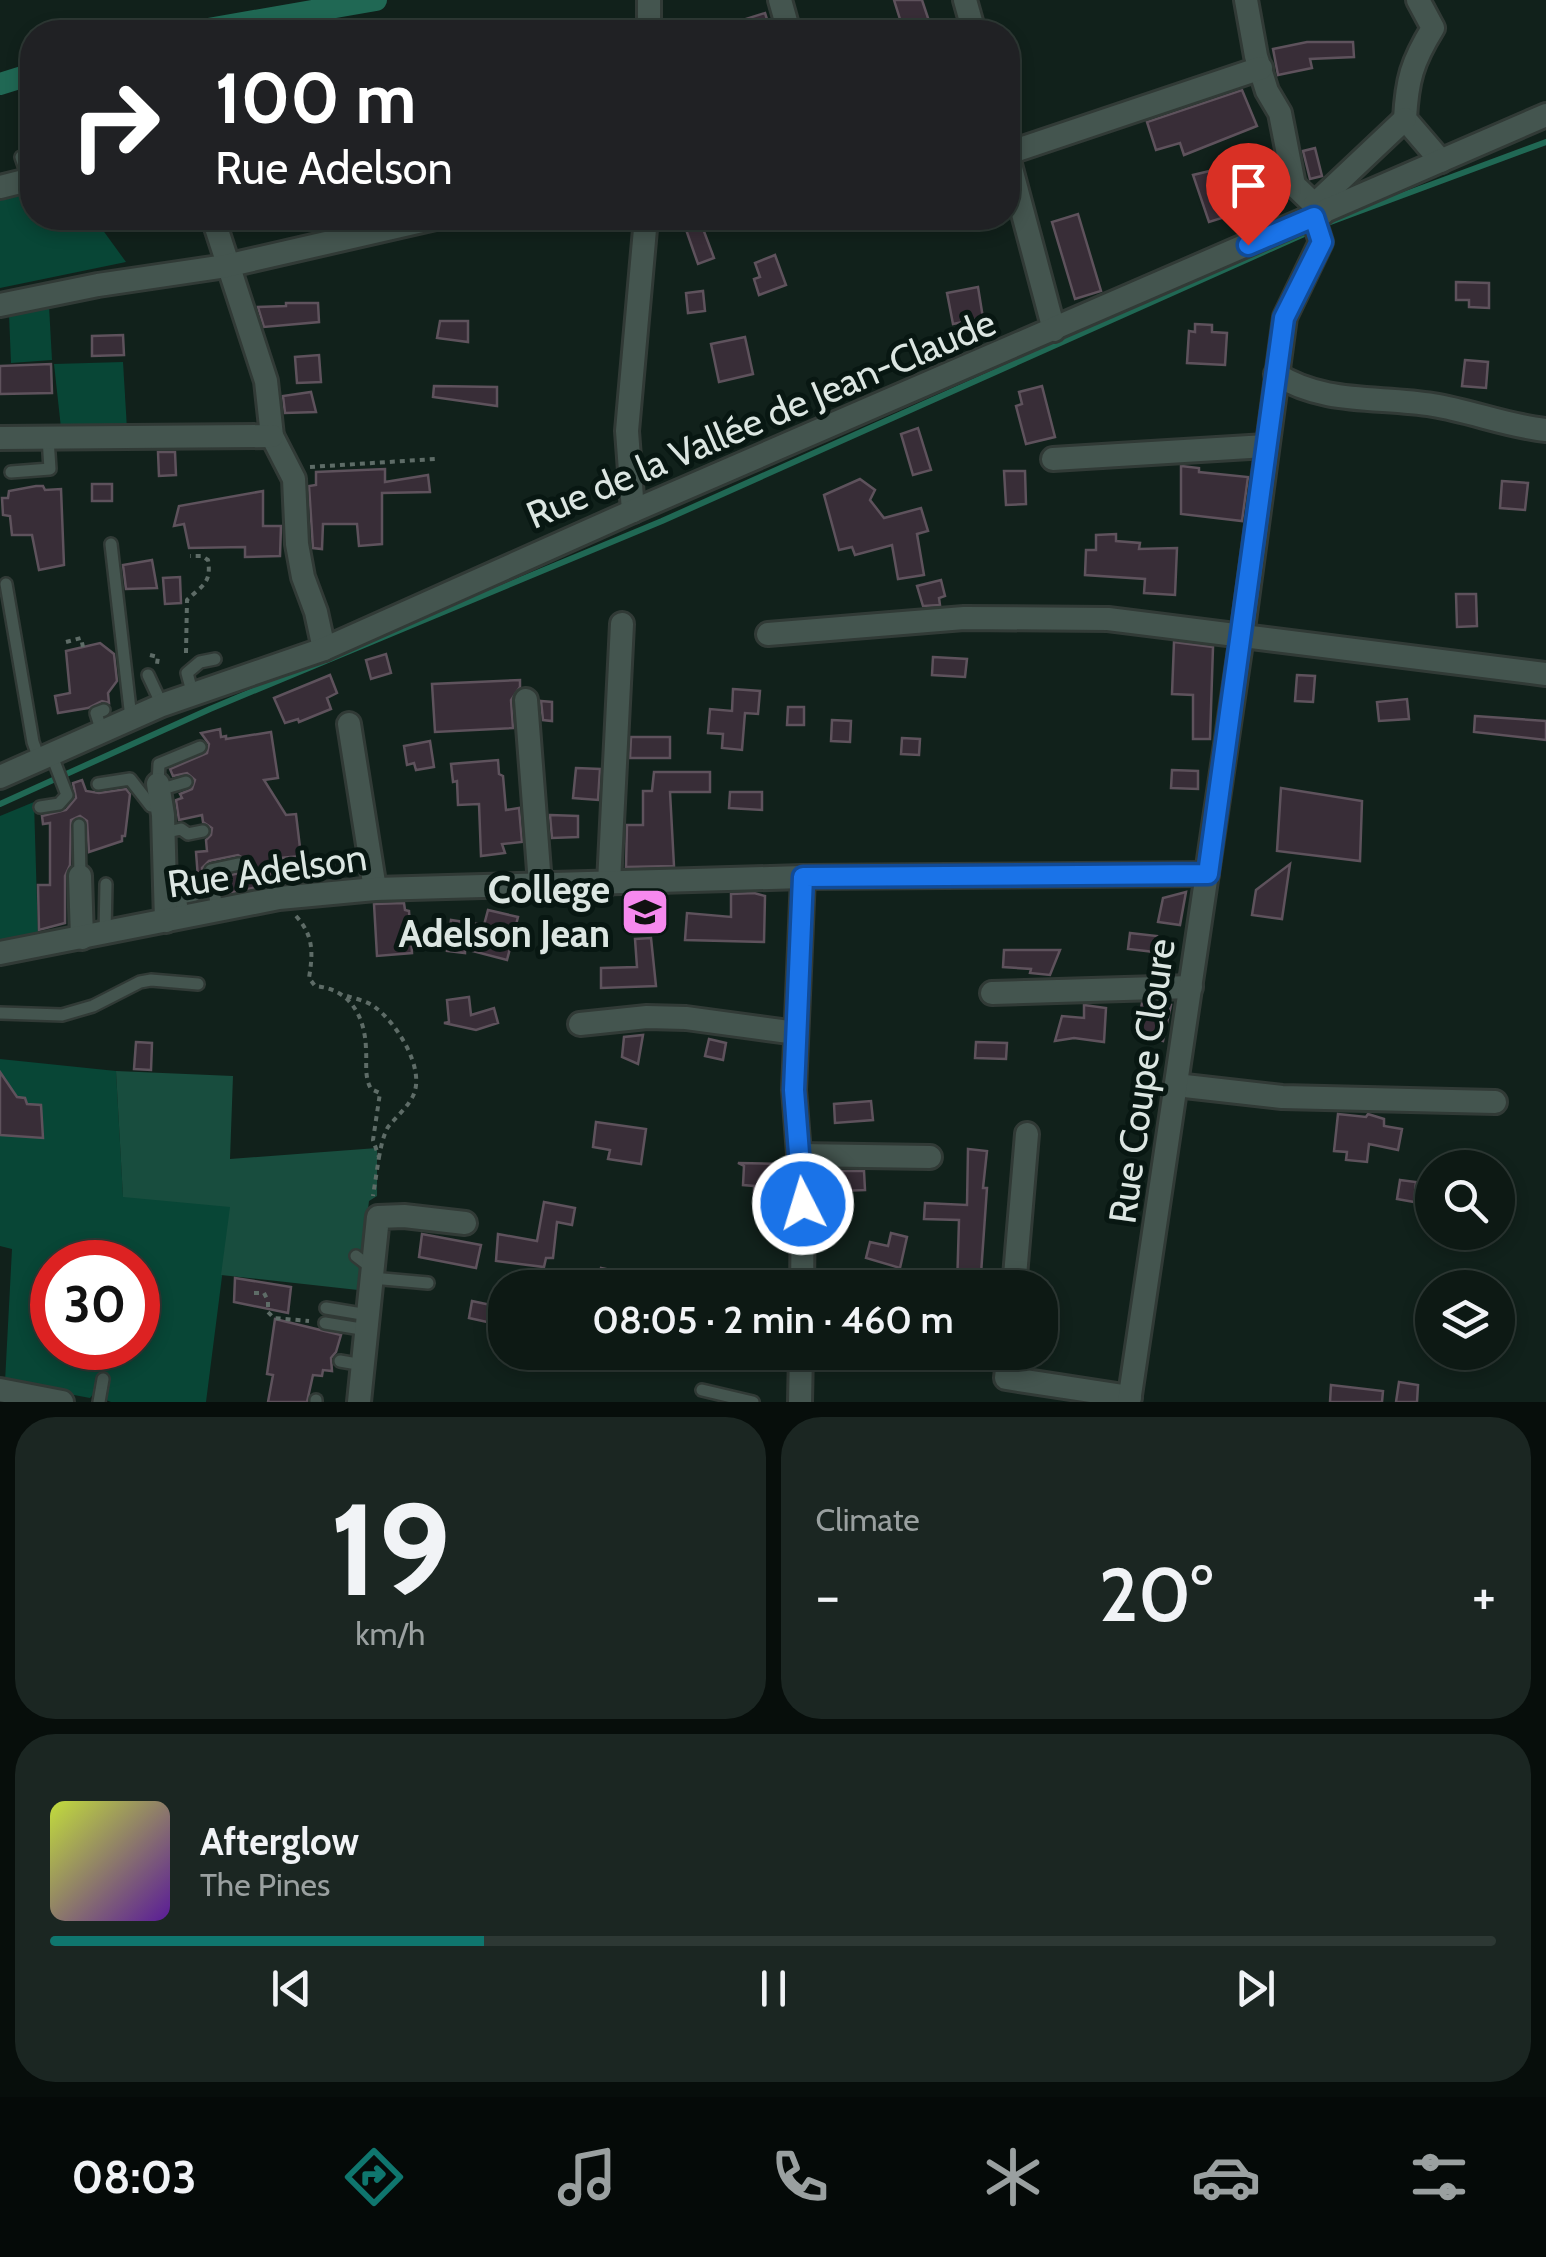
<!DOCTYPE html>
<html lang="en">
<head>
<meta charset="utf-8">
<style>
  :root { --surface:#0d1914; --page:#1b2622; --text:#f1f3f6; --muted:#9aa0a0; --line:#2d3834; --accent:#0f766e }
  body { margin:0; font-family:Cabin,sans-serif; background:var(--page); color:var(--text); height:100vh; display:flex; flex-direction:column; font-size:38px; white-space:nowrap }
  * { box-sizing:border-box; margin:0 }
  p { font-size:32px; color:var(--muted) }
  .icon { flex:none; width:55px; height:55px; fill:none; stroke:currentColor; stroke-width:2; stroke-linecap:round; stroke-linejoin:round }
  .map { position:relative; height:1402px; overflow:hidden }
  .details { display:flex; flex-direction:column; gap:15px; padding:15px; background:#070e0b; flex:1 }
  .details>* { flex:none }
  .guide { position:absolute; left:20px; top:20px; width:1000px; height:210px; border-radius:40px; box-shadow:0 5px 15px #0003,0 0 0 2px var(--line); background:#202124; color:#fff; overflow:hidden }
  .controls { position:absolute; left:1415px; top:1150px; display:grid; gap:20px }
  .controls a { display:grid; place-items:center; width:100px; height:100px; border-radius:50%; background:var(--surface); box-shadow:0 5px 15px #0003,0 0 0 2px var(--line); font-size:50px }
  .speed { position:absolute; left:30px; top:1240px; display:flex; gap:20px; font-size:50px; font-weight:700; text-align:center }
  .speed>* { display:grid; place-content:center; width:130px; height:130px; border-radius:50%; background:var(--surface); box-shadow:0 5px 15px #0003,0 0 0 2px var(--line); line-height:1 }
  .speed .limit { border:15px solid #d22; background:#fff; color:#111 }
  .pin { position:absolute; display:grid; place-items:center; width:85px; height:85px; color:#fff; margin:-102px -42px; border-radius:50% 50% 50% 0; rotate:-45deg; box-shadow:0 0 10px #0007 }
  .pin .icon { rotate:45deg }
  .me { position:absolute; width:110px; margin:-55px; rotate:355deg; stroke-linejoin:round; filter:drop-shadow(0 0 8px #0008) }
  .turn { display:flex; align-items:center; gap:35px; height:210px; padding:0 30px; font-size:45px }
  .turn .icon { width:130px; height:130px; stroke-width:2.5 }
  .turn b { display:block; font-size:70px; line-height:85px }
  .big { font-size:75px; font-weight:600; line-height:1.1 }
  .details .tile { flex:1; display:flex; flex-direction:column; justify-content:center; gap:15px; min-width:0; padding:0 35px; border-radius:40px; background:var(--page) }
  .details .dial { align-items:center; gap:0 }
  .dial b { font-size:130px; line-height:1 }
  .song { display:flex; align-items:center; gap:30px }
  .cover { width:120px; height:120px; border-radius:15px; background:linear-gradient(135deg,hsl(70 70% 55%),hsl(270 70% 35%)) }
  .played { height:10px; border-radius:5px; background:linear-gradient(90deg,var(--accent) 30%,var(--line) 30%) }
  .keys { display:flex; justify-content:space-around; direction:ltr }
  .heat { display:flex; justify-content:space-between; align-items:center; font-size:55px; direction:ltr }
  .details .tiles { flex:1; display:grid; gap:15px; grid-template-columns:1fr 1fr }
  .tile:last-child { grid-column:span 2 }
  .trip { position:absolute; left:488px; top:1270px; width:570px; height:100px; border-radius:40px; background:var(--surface); box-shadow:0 5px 15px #0003,0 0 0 2px var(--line); font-weight:600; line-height:100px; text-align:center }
  .tab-bar { display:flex; height:160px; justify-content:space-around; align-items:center; background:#050a08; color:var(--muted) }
  .tab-bar .icon { width:70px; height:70px }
  .tab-bar .current { color:var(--accent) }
  .tab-bar b { font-size:45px; color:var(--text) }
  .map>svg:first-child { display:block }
</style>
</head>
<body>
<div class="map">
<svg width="1546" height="1402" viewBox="0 0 1546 1402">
  <rect width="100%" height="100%" fill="#11211b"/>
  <g fill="#084636" fill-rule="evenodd">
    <path d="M32,192V218H99L102,229L126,262L0,288V200Z"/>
    <path d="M49,306L52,360L11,363L9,314Z"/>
    <path d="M123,362L127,429L61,428L54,364Z"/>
    <path d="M34,802L38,937L0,944V816Z"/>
    <path d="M0,1059L116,1071L123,1196L231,1206L206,1402H111L106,1400L108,1396L94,1393L90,1398L5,1382L12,1249L0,1246ZM52,1262H138V1348H52Z"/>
  </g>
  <path fill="#184d3e" d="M116,1071L233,1076L230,1159L377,1148V1196L369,1201L358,1290L221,1275L230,1207L123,1197Z"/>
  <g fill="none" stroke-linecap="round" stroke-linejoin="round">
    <g stroke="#206854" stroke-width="6">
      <path d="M1325,224L1546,142"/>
      <path d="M0,804L210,709L662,521L1313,230"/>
    </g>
    <g stroke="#206854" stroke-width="22">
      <path d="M191,32L376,0"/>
      <path d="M0,84L32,74"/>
    </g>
  </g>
  <g fill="#382d37" stroke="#5e525c" stroke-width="2.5">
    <path d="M894,0H922L930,24L904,32Z"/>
    <path d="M765,13L771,32H715L714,29Z"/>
    <path d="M1307,42H1353L1354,57L1310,59L1312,68L1278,75L1273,49Z"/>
    <path d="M1242,90L1257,126L1184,155L1180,143L1156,150L1147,122Z"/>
    <path d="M1315,148L1322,176L1310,179L1303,151Z"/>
    <path d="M1256,160L1267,204L1209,222L1193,175Z"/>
    <path d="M1078,214L1101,291L1075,299L1052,222Z"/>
    <path d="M682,218H699L714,258L698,264Z"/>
    <path d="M775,255L786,285L759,295L754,279L760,277L755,263Z"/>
    <path d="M1456,282L1489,283V308L1469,307V300H1456Z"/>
    <path d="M978,287L983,318L953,324L947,293Z"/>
    <path d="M703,291L705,311L688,313L686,293Z"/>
    <path d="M286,303H318L319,322L264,327L258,307L286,306Z"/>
    <path d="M440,321H468V342L437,338Z"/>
    <path d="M1195,324L1212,325V332L1227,333L1225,365L1187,363L1189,331L1195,332Z"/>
    <path d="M123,335L124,355L92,356V336Z"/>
    <path d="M745,337L753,374L719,382L711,344Z"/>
    <path d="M319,355L321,382L297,383L295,357Z"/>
    <path d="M1465,360L1488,362L1486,388L1462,386Z"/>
    <path d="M51,364L52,393L0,394V366Z"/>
    <path d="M434,386L497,387V406L433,397Z"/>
    <path d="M1042,386L1055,437L1026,444L1016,406L1022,404L1019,392Z"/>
    <path d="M311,392L316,412L285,413L283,396Z"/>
    <path d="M918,428L931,470L913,475L901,434Z"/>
    <path d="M158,452H175L176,475L159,476Z"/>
    <path d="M1181,466L1199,468V472L1248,477L1242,521L1181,514Z"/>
    <path d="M385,469V482L428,475L430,492L382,493V544L359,546L357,524H323L322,549L313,548L309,486L316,485V472Z"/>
    <path d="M1004,471H1025L1026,504L1006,505Z"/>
    <path d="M860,479L875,490L870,500L884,518L921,508L928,531L917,534L924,575L898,579L892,545L855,555L852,547L839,550L824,495Z"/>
    <path d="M1502,481L1528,483L1525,510L1500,508Z"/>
    <rect x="92" y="484" width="20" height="17"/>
    <path d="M36,486H43L45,490L61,489L64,565L39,570L32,535H12L10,516L3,515L2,498H8L9,491Z"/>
    <path d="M263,491V526H281L280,556L245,557V547L189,548L184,524L174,526L179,506Z"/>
    <path d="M1116,534V541L1140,543L1139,549L1177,548L1175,595L1144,593L1145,579L1085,575L1086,550H1096V535Z"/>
    <path d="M152,560L157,588L126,589L123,565Z"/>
    <path d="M180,577L181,603L165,604L163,578Z"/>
    <path d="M941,580L945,596L939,598L940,605L923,606L917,586Z"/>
    <path d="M1456,594H1476L1477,626L1457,627Z"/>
    <path d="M1174,642L1213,647L1210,739H1193V695L1172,694Z"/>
    <path d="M100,643L114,654L117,681L108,693L109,703L102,701L88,708L58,713L55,696L70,693L66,651Z"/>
    <path d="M386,654L391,673L371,679L366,660Z"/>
    <path d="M933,657L967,659L965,677L932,675Z"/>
    <path d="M330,675L337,693L327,698L331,709L299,722L298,719L285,723L274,698Z"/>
    <path d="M1297,675L1315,676L1313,702L1295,701Z"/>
    <path d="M520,680V687L511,700L513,728L435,732L432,684Z"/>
    <path d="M733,689L760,691L758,714L745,713L742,750L722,748L723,734L708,733L710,709L732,711Z"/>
    <path d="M1407,699L1409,719L1379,721L1377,702Z"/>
    <path d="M541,701L552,702V721L543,720Z"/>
    <path d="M788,707H804V725H787Z"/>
    <path d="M1475,716L1546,721V740L1474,732Z"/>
    <path d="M832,720L851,721L850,742L831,741Z"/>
    <path d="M220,729L221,737L226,736V739L271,732L278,778L264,780L286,815L296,814L301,856L281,858V865L271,872L272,884L224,894L222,877L244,872L248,861L238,855L209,861L202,868L203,878H198L196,852L207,851L206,840L211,835L212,828L203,822L202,815L179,820L176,800L182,798L180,794L192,789L195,780L187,773L173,776L170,769L207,753L209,744L201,733Z"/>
    <path d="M631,737H670V758H630Z"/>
    <path d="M902,738L920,739L919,755L901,754Z"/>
    <path d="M430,741L434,767L416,770L414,763L407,765L404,746Z"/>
    <path d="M498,760L499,774L503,776L506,810L519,808L522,842L502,844L505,853L481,856L479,804L458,805L457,781L453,782L451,764Z"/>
    <path d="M576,768L600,769L598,800L573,798Z"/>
    <path d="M1172,770L1198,771V789L1171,788Z"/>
    <path d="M654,772H710V792H670L674,866L626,867L627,825H643V791H652Z"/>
    <path d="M82,780L86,791L99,793L126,789L130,794L125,836H122V841L89,852L87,821L80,816L71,820L70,865L65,876V923L39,930L38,885H50V823L43,824L42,816L66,810L76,798L73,783Z"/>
    <path d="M1281,788L1362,801L1360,861L1277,851Z"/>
    <path d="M730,792H762V810L729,808Z"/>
    <path d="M550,815L578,816V837L552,838Z"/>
    <path d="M1290,864L1282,919L1252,915L1256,890Z"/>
    <path d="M1186,892L1180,925L1158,922L1163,898Z"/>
    <path d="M754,893L765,896L764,942L685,940L687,913L731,917V894Z"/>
    <path d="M404,903L405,910L409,911L412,953L377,956L374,904Z"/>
    <path d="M488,910L518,917L507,960L465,949V953L447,951L451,920L484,925Z"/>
    <path d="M1130,933L1157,936L1155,952L1128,949Z"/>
    <path d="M651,938L656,986L601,988V968L637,967L635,939Z"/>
    <path d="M1004,950H1060L1050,975L1030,973L1031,969L1003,967Z"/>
    <path d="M469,997L471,1015L494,1008L498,1023L476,1030L444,1023L449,1022L447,1000Z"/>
    <path d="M1142,1003L1171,1005L1163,1041L1136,1035Z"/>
    <path d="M1084,1005L1106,1008L1104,1042L1074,1038L1055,1041L1062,1016L1084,1018Z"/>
    <path d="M643,1035L638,1064L622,1057L624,1037Z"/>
    <path d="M709,1039L726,1043L723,1060L705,1056Z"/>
    <path d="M136,1042L152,1043L151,1070L134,1069Z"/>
    <path d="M976,1042L1007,1043L1006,1059L975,1058Z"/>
    <path d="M0,1072L17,1097L25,1098L27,1104L41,1105L43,1138L0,1135Z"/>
    <path d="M871,1101L873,1120L835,1123L834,1104Z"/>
    <path d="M1338,1114L1366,1117L1368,1114L1384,1119V1126L1402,1129L1398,1150L1369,1144L1367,1162L1346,1160L1347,1152L1334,1151Z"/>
    <path d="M596,1122L646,1129L641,1164L608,1159L610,1150L593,1147Z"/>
    <path d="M968,1149L987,1151L983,1188H987L980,1288H957L959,1220L924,1219L925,1203L967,1205Z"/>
    <path d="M738,1163L782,1164L778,1199H754V1186L743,1185L744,1166Z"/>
    <path d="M838,1171H864L865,1190L838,1191Z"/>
    <path d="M1400,1180L1416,1182L1414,1202L1397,1199Z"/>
    <path d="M544,1202L575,1208L572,1225L557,1222L553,1258H546L544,1267L496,1261L498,1234L537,1241Z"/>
    <path d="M891,1233L907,1237L900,1268L866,1258L870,1242L888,1246Z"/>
    <path d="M422,1234L481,1245L476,1268L419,1257Z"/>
    <path d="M601,1268L616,1271L614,1286L598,1284Z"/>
    <path d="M235,1278L291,1287L288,1313L234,1302Z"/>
    <path d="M472,1301L505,1308V1326L469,1318Z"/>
    <path d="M275,1319L341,1335L336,1352L331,1358L332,1371L323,1370L322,1376L313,1375L307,1402H268L273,1375L267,1374Z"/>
    <path d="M1399,1382L1418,1385L1417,1402H1396Z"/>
    <path d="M1331,1385L1383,1391L1382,1402H1330Z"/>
  </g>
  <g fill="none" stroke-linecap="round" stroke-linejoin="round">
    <g stroke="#313a36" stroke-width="16">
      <g id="service">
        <path d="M21,157L29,180"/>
        <path d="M11,472L50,469L48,438"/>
        <path d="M111,544L131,718"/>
        <path d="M6,584L33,742L40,761"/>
        <path d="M148,675L162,705"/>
        <path d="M193,695L187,673L200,662L215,659"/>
        <path d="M102,732L96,713L104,710"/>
        <path d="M98,784L130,779L151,806L161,804"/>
        <path d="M158,784L159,764L200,747"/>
        <path d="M159,790L186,782"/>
        <path d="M40,807L59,804L67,795L52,756"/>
        <path d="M79,825L80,876"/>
        <path d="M163,833L181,829L188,834L203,831"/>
        <path d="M217,910L211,870L239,864"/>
        <path d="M184,917L180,898L195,895"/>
        <path d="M105,933L106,884"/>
        <path d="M0,1013L62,1015L93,1006L140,982L151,980L198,984"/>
        <path d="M356,1256L373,1269"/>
        <path d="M372,1278L428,1283"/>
        <path d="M326,1308L368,1315"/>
        <path d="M325,1323L367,1330"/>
        <path d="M340,1361L363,1365"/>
        <path d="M702,1390L753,1402"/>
        <path d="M99,1402L103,1379"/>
        <path d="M316,1402V1400"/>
      </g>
    </g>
    <g stroke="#313a36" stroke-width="28">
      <g id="minor">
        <path d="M649,0V32"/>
        <path d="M780,0L789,32"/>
        <path d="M965,0L974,32"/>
        <path d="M1246,0L1256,56L1267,91L1280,113L1294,185L1323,213"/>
        <path d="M1418,0L1433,28C1412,62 1407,80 1405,119L1441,161"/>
        <path d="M1008,153L1261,68"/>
        <path d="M1008,157L1054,330"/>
        <path d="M0,187L32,179"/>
        <path d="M1315,204L1405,119"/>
        <path d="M213,218L266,381L272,436L294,479L297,544L303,577L316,612L324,649"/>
        <path d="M0,305L98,285L226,266L435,218"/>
        <path d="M1276,374C1324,405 1379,396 1433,405C1471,411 1507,426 1546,430"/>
        <path d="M0,438L272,436"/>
        <path d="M1053,459L1266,446"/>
        <path d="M633,511L627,431L646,218"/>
        <path d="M768,634L964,618L1108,619L1546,674"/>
        <path d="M526,700L540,884"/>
        <path d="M349,724L375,889"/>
        <path d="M0,777L162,705L324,649L633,511L1546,115"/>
        <path d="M158,784L163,815L166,921"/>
        <path d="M80,876L82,938"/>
        <path d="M609,883L622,624"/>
        <path d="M0,953L279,898L375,889L803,877L1207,874"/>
        <path d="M992,993L1191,987"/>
        <path d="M580,1024L647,1017L686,1018L796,1033"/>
        <path d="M1176,1085L1282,1097L1495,1102"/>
        <path d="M799,1155L930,1157"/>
        <path d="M802,1288L803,1205L794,1090L803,877"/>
        <path d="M1014,1288L1027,1134"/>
        <path d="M1009,1352L1006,1378L1130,1397"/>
        <path d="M0,1390L62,1402"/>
        <path d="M359,1402L378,1217L404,1216L465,1223"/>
        <path d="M800,1402L801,1352"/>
        <path d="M1129,1402L1242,636L1285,317L1321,242L1313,217"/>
      </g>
    </g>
    <g stroke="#5e6c67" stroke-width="4" stroke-dasharray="5 5" stroke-linecap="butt">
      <path d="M310,467L435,459"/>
      <path d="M66,642L81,638L83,647"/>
      <path d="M186,653L187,600C201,586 212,584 208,560L202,556H190"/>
      <path d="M150,655L158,657L157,664"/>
      <path d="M296,916C314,936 313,953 309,978L315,986C350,989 365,1016 366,1049C367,1064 364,1076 371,1089L380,1093L373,1140L379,1157L373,1196"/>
      <path d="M347,996C356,999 368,1001 376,1008C397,1024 426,1069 413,1096C407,1108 396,1117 388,1127C383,1136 381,1147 379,1157"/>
      <path d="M254,1293H264L268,1301V1312L274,1318L309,1321"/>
    </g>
    <use href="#service" stroke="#44554f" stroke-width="11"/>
    <use href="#minor" stroke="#44554f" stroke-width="22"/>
  </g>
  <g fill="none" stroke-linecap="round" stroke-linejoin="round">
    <g stroke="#114b97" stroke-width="25">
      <path id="route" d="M803,1204L794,1090L803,877L1208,874L1284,318L1322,242L1314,217L1248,245"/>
    </g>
    <use href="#route" stroke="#1a73e8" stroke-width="18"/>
  </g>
  <defs>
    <g id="school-square" transform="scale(2.5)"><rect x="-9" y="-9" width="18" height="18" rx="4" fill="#f689ee" stroke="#081712"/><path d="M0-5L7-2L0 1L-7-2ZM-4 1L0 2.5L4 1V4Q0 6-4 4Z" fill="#111"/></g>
  </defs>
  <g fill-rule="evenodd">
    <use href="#school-square" x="645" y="912"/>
  </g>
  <g text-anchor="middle" stroke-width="10" stroke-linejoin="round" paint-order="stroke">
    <g font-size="38" fill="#dce6e2" stroke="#081712">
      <text transform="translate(761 419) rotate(-23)" y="13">Rue de la Vallée de Jean-Claude</text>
      <text transform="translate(267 871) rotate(-8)" y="13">Rue Adelson</text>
      <text transform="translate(1142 1081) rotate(-82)" y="13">Rue Coupe Cloure</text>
    </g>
    <g font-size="38" font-weight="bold" fill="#dce6e2" stroke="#081712" text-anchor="end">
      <text x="610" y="903">College<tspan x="610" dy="44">Adelson Jean</tspan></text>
    </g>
  </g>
</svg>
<div class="controls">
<a><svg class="icon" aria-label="search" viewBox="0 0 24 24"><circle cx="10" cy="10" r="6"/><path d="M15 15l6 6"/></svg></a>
<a><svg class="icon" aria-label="layers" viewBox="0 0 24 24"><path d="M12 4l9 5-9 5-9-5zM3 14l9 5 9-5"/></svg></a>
</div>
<div class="speed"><div class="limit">30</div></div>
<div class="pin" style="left:1248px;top:245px;background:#d93025"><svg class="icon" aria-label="arrive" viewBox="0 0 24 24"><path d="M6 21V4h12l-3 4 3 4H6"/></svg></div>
<svg class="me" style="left:803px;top:1204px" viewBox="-20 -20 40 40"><circle r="17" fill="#1a73e8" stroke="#fff" stroke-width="3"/><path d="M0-11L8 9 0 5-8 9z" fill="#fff"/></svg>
<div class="trip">08:05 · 2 min · 460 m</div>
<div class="guide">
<div class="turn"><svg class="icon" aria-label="right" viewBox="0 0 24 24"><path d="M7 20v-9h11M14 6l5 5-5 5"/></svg><div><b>100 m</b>Rue Adelson</div></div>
</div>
</div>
<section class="details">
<div class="tiles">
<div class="tile dial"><b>19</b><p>km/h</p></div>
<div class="tile"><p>Climate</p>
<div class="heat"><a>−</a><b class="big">20°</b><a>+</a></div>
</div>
<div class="tile">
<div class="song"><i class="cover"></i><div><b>Afterglow</b><p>The Pines</p></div></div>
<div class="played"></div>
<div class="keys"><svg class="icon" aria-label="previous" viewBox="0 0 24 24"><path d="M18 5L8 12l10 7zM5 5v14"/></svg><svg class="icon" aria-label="pause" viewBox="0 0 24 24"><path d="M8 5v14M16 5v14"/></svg><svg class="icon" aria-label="next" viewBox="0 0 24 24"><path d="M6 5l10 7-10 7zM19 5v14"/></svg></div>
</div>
</div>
</section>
<nav class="tab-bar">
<b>08:03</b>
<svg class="icon current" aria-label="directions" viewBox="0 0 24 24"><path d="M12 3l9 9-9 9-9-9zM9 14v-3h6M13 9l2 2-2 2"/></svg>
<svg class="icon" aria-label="music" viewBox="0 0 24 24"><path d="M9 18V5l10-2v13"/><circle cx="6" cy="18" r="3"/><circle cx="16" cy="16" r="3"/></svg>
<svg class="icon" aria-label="phone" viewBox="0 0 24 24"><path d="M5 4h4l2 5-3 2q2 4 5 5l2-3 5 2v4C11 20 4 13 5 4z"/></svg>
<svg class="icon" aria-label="climate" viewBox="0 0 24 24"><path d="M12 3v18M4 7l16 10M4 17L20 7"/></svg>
<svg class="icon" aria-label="car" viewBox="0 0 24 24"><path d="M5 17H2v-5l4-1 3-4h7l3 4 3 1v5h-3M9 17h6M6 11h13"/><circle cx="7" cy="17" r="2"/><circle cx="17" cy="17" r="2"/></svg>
<svg class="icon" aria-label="filters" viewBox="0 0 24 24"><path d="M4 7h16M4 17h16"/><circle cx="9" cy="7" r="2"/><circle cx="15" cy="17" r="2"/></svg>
</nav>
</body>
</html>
